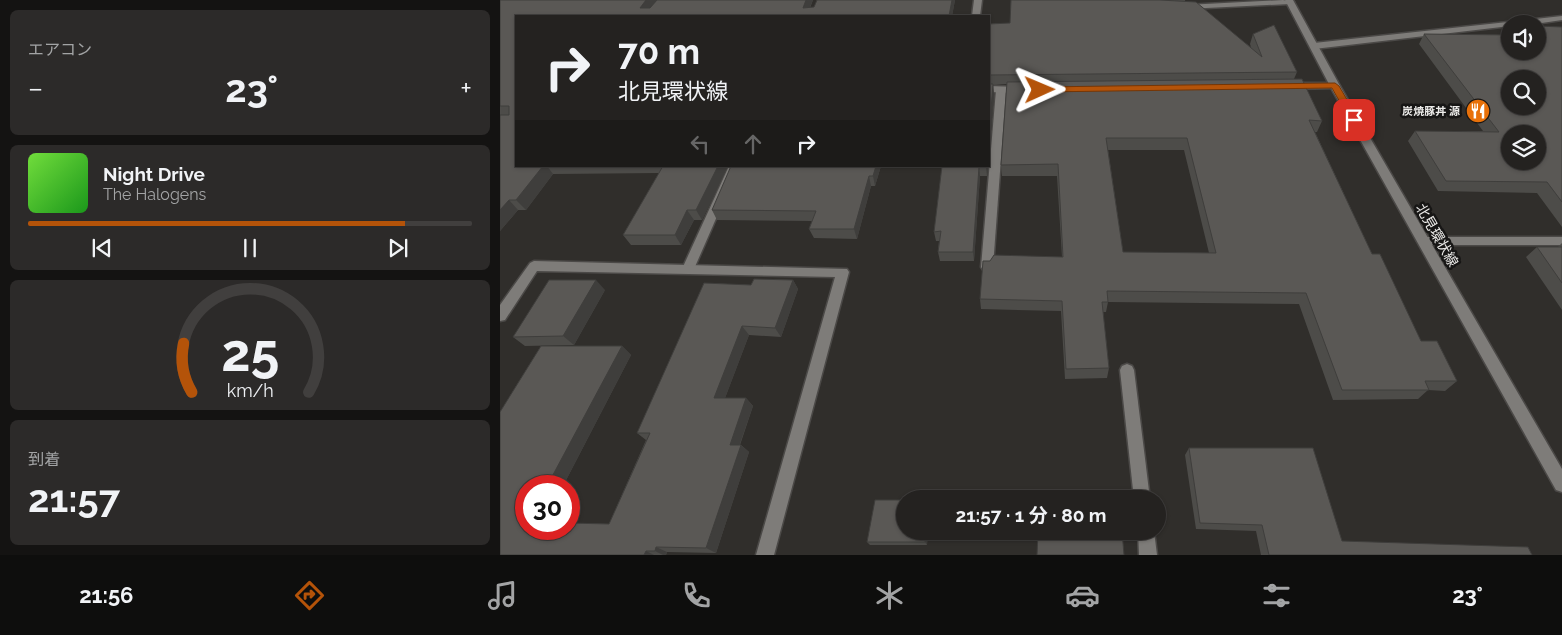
<!DOCTYPE html>
<html lang="ja">
<head>
<meta charset="utf-8">
<style>
  :root { --surface:#242220; --page:#2c2a29; --text:#f1f3f6; --muted:#a3a4a5; --line:#413f3e; --accent:#b45309 }
  body { margin:0; font-family:Raleway,"Noto Sans JP",sans-serif; background:var(--page); color:var(--text); height:100vh; display:flex; flex-direction:column; font-size:19px; white-space:nowrap }
  * { box-sizing:border-box; margin:0 }
  p { font-size:16px; color:var(--muted) }
  .icon { flex:none; width:28px; height:28px; fill:none; stroke:currentColor; stroke-width:2; stroke-linecap:round; stroke-linejoin:round }
  .map { position:relative; flex:1; overflow:hidden }
  .panel { display:flex; flex-direction:column; gap:10px; padding:10px; background:#141312; width:500px }
  .panel>* { flex:none }
  .hud { position:absolute; left:15px; top:15px; width:475px; height:152px; border-radius:0px; box-shadow:0 1px 4px #0004,0 0 0 1px var(--line); background:#242220; color:var(--text); overflow:hidden }
  .controls { position:absolute; left:1001px; top:15px; display:grid; gap:10px }
  .controls a { display:grid; place-items:center; width:45px; height:45px; border-radius:50%; background:var(--surface); box-shadow:0 1px 4px #0004,0 0 0 1px var(--line); font-size:25px }
  .speed { position:absolute; left:15px; top:475px; display:flex; gap:10px; font-size:25px; font-weight:700; text-align:center }
  .speed>* { display:grid; place-content:center; width:65px; height:65px; border-radius:50%; background:var(--surface); box-shadow:0 1px 4px #0004,0 0 0 1px var(--line); line-height:1 }
  .speed .limit { border:8px solid #d22; background:#fff; color:#111 }
  .pin { position:absolute; display:grid; place-items:center; width:42px; height:42px; color:#fff; margin:-21px; border-radius:10px; box-shadow:0 2px 8px #0006 }
  .me { position:absolute; width:55px; margin:-28px; rotate:89deg; stroke-linejoin:round; filter:drop-shadow(0 0 4px #0008) }
  .turn { display:flex; align-items:center; gap:18px; height:105px; padding:0 20px; font-size:22px }
  .turn .icon { width:65px; height:65px; stroke-width:2.5 }
  .turn b { display:block; font-size:35px; line-height:42px }
  .lanes { display:flex; align-items:center; height:48px; padding:0 20px; background:#0003; justify-content:center; gap:25px; direction:ltr }
  .lanes .off { opacity:.35 }
  .big { font-size:38px; font-weight:700; line-height:1.1 }
  .panel .tile { flex:1; display:flex; flex-direction:column; justify-content:center; gap:8px; min-width:0; padding:0 18px; border-radius:8px; background:var(--page) }
  .panel .dial { align-items:center; gap:0 }
  .dial svg { height:130px; overflow:visible; fill:none; stroke:var(--line); stroke-width:7; stroke-linecap:round; text-anchor:middle }
  .dial text { fill:var(--text); stroke:none }
  .song { display:flex; align-items:center; gap:15px }
  .cover { width:60px; height:60px; border-radius:8px; background:linear-gradient(135deg,hsl(100 70% 55%),hsl(120 70% 35%)) }
  .played { height:5px; border-radius:2px; background:linear-gradient(90deg,var(--accent) 85%,var(--line) 85%) }
  .keys { display:flex; justify-content:space-around; direction:ltr }
  .heat { display:flex; justify-content:space-between; align-items:center; font-size:28px; direction:ltr }
  .trip { position:absolute; left:396px; top:490px; width:270px; height:50px; border-radius:25px; background:var(--surface); box-shadow:0 1px 4px #0004,0 0 0 1px var(--line); font-weight:700; line-height:50px; text-align:center }
  .tab-bar { display:flex; height:80px; justify-content:space-around; align-items:center; background:#0e0e0d; color:var(--muted) }
  .tab-bar .icon { width:35px; height:35px }
  .tab-bar .current { color:var(--accent) }
  .tab-bar b { font-size:22px; color:var(--text) }
  main { display:flex; flex:1; min-height:0 }
  .map>svg:first-child { display:block }
</style>
</head>
<body>
<main>
<section class="panel">
<div class="tile"><p>エアコン</p>
<div class="heat"><a>−</a><b class="big">23°</b><a>+</a></div>
</div>
<div class="tile">
<div class="song"><i class="cover"></i><div><b>Night Drive</b><p>The Halogens</p></div></div>
<div class="played"></div>
<div class="keys"><svg class="icon" aria-label="previous" viewBox="0 0 24 24"><path d="M18 5L8 12l10 7zM5 5v14"/></svg><svg class="icon" aria-label="pause" viewBox="0 0 24 24"><path d="M8 5v14M16 5v14"/></svg><svg class="icon" aria-label="next" viewBox="0 0 24 24"><path d="M6 5l10 7-10 7zM19 5v14"/></svg></div>
</div>
<div class="tile dial"><svg viewBox="0 0 100 80">
<path d="M14 69A42 42 0 1 1 86 69"/>
<path d="M14 69A42 42 0 0 1 9 39" stroke="#b45309"/>
<text x="50" y="56" font-size="32" font-weight="700">25</text>
<text x="50" y="72" font-size="11">km/h</text>
</svg></div>
<div class="tile"><p>到着</p><b class="big">21:57</b></div>
</section>
<div class="map">
<svg width="1062" height="555" viewBox="0 0 1062 555">
  <rect width="100%" height="100%" fill="#302e2b"/>
  <g fill="none" stroke-linecap="round" stroke-linejoin="round">
    <g stroke="#4b4947" stroke-width="3">
      <g id="service">
        <path d="M783,0L794,2L790,4L686,9L682,7L686,5Z"/>
        <path d="M501,87L506,90L493,267L491,270H483L481,267L496,90Z"/>
        <path d="M229,166H239L194,269L192,272H184L182,269Z"/>
      </g>
    </g>
    <g stroke="#4b4947" stroke-width="3">
      <g id="minor">
        <path d="M474,0H482L480,16H472Z"/>
        <path d="M1062,16V20L1035,24H1010V26L814,49L810,46L814,43Z"/>
        <path d="M835,83L840,86L838,88L790,89L785,86L790,83Z"/>
        <path d="M489,86L522,87L527,90L522,93L489,92Z"/>
        <path d="M923,237H1062V245H923L917,241Z"/>
        <path d="M34,261L347,269L349,272L274,555H256L335,277L37,271L5,320L0,321V305L30,263Z"/>
        <path d="M627,364L632,366L634,370L650,499H634L620,370L622,366Z"/>
        <path d="M638,531H654L657,555H639Z"/>
      </g>
    </g>
    <g stroke="#4b4947" stroke-width="3">
      <path id="secondary" d="M785,0H793L840,86L1062,469V492L1056,490L830,86Z"/>
    </g>
    <use href="#service" fill="#7e7c79" fill-rule="evenodd"/>
    <use href="#minor" fill="#7e7c79" fill-rule="evenodd"/>
    <use href="#secondary" fill="#7e7c79" fill-rule="evenodd"/>
  </g>
  <g fill="#4d4c49" fill-rule="evenodd">
    <path d="M0,0H313L310,8L455,0L452,16H16V166H228L202,220H194L181,245H131L123,235L159,173L53,174L26,210H18L0,231Z"/>
    <path d="M511,0H685V1L751,47L750,44L753,34L797,72L794,79L822,121L817,132H815L872,254L921,341L957,381L945,391L928,390L918,399L833,400L799,304L608,302L606,312H603L609,368L607,378L565,379L561,311L481,309L480,299L562,257L557,176H502L501,165L507,84L493,85L494,94L489,153V24L510,23ZM608,150H684L709,253L623,252Z"/>
    <path d="M1062,27V227L1037,193L938,191L908,141L915,131H983L919,44L924,34L1005,35L1010,28V51Z"/>
    <path d="M381,166L375,186H371L357,239L314,238L309,229L312,221L217,220L212,210Z"/>
    <path d="M442,166H488L487,176H480L474,261H440L438,252L439,241H436L434,232Z"/>
    <path d="M1062,243V310L1026,257L1037,247H1058Z"/>
    <path d="M254,279L293,280L298,289L281,337L249,335L225,398H246L253,406L240,445H241L249,452L216,553L167,552L166,555H0V412L41,346H122L131,355L63,486H26V529H69V523L109,524L146,440L137,433L204,283L251,285Z"/>
    <path d="M105,290L74,345L25,346L13,337Z"/>
    <path d="M689,448L842,541L1032,555H761L756,531L696,529L685,455Z"/>
    <path d="M428,531L427,545H370L367,542Z"/>
  </g>
  <g fill="#3f3e3c">
    <path d="M146,0H159L146,16L140,8Z"/>
    <path d="M306,0H313L306,16L303,8Z"/>
    <path d="M452,0H455L452,16H449Z"/>
    <path d="M493,84L494,94L489,153V135Z"/>
    <path d="M43,166H47L53,174L26,210L16,200Z"/>
    <path d="M218,166H228L202,220L196,210Z"/>
    <path d="M376,166H381L375,186L373,176Z"/>
    <path d="M486,166H488L487,176Z"/>
    <path d="M479,167L480,176L474,261L473,252Z"/>
    <path d="M369,176L371,186L357,239L354,229Z"/>
    <path d="M9,200L18,210L0,231V210Z"/>
    <path d="M187,210L194,220L181,245L175,235Z"/>
    <path d="M96,280L105,290L74,345L63,336Z"/>
    <path d="M293,280L298,289L281,337L275,328Z"/>
    <path d="M242,326L249,335L222,406L214,398Z"/>
    <path d="M122,346L131,355L63,486H47Z"/>
    <path d="M246,398L253,406L237,452L230,445Z"/>
    <path d="M241,445L249,452L216,553L206,548Z"/>
    <path d="M426,531H428L427,545L425,542Z"/>
    <path d="M156,547L167,552L166,555H163L155,551Z"/>
    <path d="M146,551L154,555H144Z"/>
  </g>
  <g fill="#5a5855" stroke="#3f3e3c" fill-rule="evenodd">
    <path d="M0,0H146L140,8H150L157,0H306L303,8L314,7L317,0H452L449,16H16V166H43L16,200H9L0,210V115H9V106H0Z"/>
    <path d="M511,0H660L696,2L762,57L753,34L774,25L797,72L489,75V24L510,23Z"/>
    <path d="M1038,26L1062,27V202L1047,182L946,181L915,131L999,132L924,34L1010,35V51H1038ZM1010,79H1038V106H1010ZM1010,134H1038V161H1010Z"/>
    <path d="M802,79L822,121L809,120L872,254H880L921,341H937L957,381H925L929,390H842L806,293L607,291L608,302H602L609,368L566,369L562,301L480,299L483,261H490L494,255L563,257L558,164L501,165L507,82ZM606,138H687L716,253L623,252Z"/>
    <path d="M489,84H493L489,135Z"/>
    <path d="M163,166H218L196,210H187L175,235H123Z"/>
    <path d="M231,166H376L373,176H369L354,229H309L316,211L212,210Z"/>
    <path d="M442,166H486L479,167L473,252H438L441,231L434,232Z"/>
    <path d="M1037,247H1062V283Z"/>
    <path d="M254,279L293,280L275,328L242,326L214,398H246L230,445H241L206,548L156,547L155,551H146L144,555H0V412L41,346H122L47,486H26V529H69V523L109,524L150,433H137L204,283L251,285Z"/>
    <path d="M49,280H96L63,336L13,337Z"/>
    <path d="M689,448H813L842,541L1028,547L1032,555H769L762,525L700,523Z"/>
    <path d="M375,500H405V531H426L425,542H367Z"/>
    <path d="M538,531H622L624,555H537Z"/>
  </g>
  <path fill="#b45309" stroke="#753606" d="M835,83L839,86L859,120L858,122H851L832,88L540,92L536,90L540,87Z"/>
  <defs>
    <g id="restaurant-disc" transform="scale(1.25)"><circle r="9.5" fill="#e8710a" stroke="#171615"/><path d="M-5-6h1v4h1v-4h1v4h1v-4h1v5L-1.5 .5V6h-2V.5L-5-1ZM5-6V6H3V1.5H1.5Q1.5-4 5-6Z" fill="#fff"/></g>
  </defs>
  <g fill-rule="evenodd">
    <use href="#restaurant-disc" x="978" y="111"/>
  </g>
  <g text-anchor="middle" stroke-width="5" stroke-linejoin="round" paint-order="stroke">
    <g font-size="11" font-weight="bold" fill="#edecea" stroke="#171615" text-anchor="end">
      <text x="960" y="115">炭焼豚丼 源</text>
    </g>
    <g font-size="14" fill="#edecea" stroke="#171615">
      <text transform="translate(937 235) rotate(60)" y="5">北見環状線</text>
    </g>
  </g>
</svg>
<div class="controls">
<a><svg class="icon" aria-label="sound" viewBox="0 0 24 24"><path d="M4 9h4l5-4v14l-5-4H4zM17 9q2 3 0 6"/></svg></a>
<a><svg class="icon" aria-label="search" viewBox="0 0 24 24"><circle cx="10" cy="10" r="6"/><path d="M15 15l6 6"/></svg></a>
<a><svg class="icon" aria-label="layers" viewBox="0 0 24 24"><path d="M12 4l9 5-9 5-9-5zM3 14l9 5 9-5"/></svg></a>
</div>
<div class="speed"><div class="limit">30</div></div>
<div class="pin" style="left:854px;top:120px;background:#d93025"><svg class="icon" aria-label="arrive" viewBox="0 0 24 24"><path d="M6 21V4h12l-3 4 3 4H6"/></svg></div>
<svg class="me" style="left:540px;top:90px" viewBox="-20 -20 40 40"><path d="M0-17L14 15 0 8-14 15z" fill="#b45309" stroke="#fff" stroke-width="4"/></svg>
<div class="trip">21:57 · 1 分 · 80 m</div>
<div class="hud">
<div class="turn"><svg class="icon" aria-label="right" viewBox="0 0 24 24"><path d="M7 20v-9h11M14 6l5 5-5 5"/></svg><div><b>70 m</b>北見環状線</div></div>
<div class="lanes"><svg class="icon off" aria-label="left" viewBox="0 0 24 24"><path d="M17 20v-9H6M10 6l-5 5 5 5"/></svg><svg class="icon off" aria-label="ahead" viewBox="0 0 24 24"><path d="M12 20V5M6 11l6-6 6 6"/></svg><svg class="icon" aria-label="right" viewBox="0 0 24 24"><path d="M7 20v-9h11M14 6l5 5-5 5"/></svg></div>
</div>
</div>
</main>
<nav class="tab-bar">
<b>21:56</b>
<svg class="icon current" aria-label="directions" viewBox="0 0 24 24"><path d="M12 3l9 9-9 9-9-9zM9 14v-3h6M13 9l2 2-2 2"/></svg>
<svg class="icon" aria-label="music" viewBox="0 0 24 24"><path d="M9 18V5l10-2v13"/><circle cx="6" cy="18" r="3"/><circle cx="16" cy="16" r="3"/></svg>
<svg class="icon" aria-label="phone" viewBox="0 0 24 24"><path d="M5 4h4l2 5-3 2q2 4 5 5l2-3 5 2v4C11 20 4 13 5 4z"/></svg>
<svg class="icon" aria-label="climate" viewBox="0 0 24 24"><path d="M12 3v18M4 7l16 10M4 17L20 7"/></svg>
<svg class="icon" aria-label="car" viewBox="0 0 24 24"><path d="M5 17H2v-5l4-1 3-4h7l3 4 3 1v5h-3M9 17h6M6 11h13"/><circle cx="7" cy="17" r="2"/><circle cx="17" cy="17" r="2"/></svg>
<svg class="icon" aria-label="filters" viewBox="0 0 24 24"><path d="M4 7h16M4 17h16"/><circle cx="9" cy="7" r="2"/><circle cx="15" cy="17" r="2"/></svg>
<b>23°</b>
</nav>
</body>
</html>
